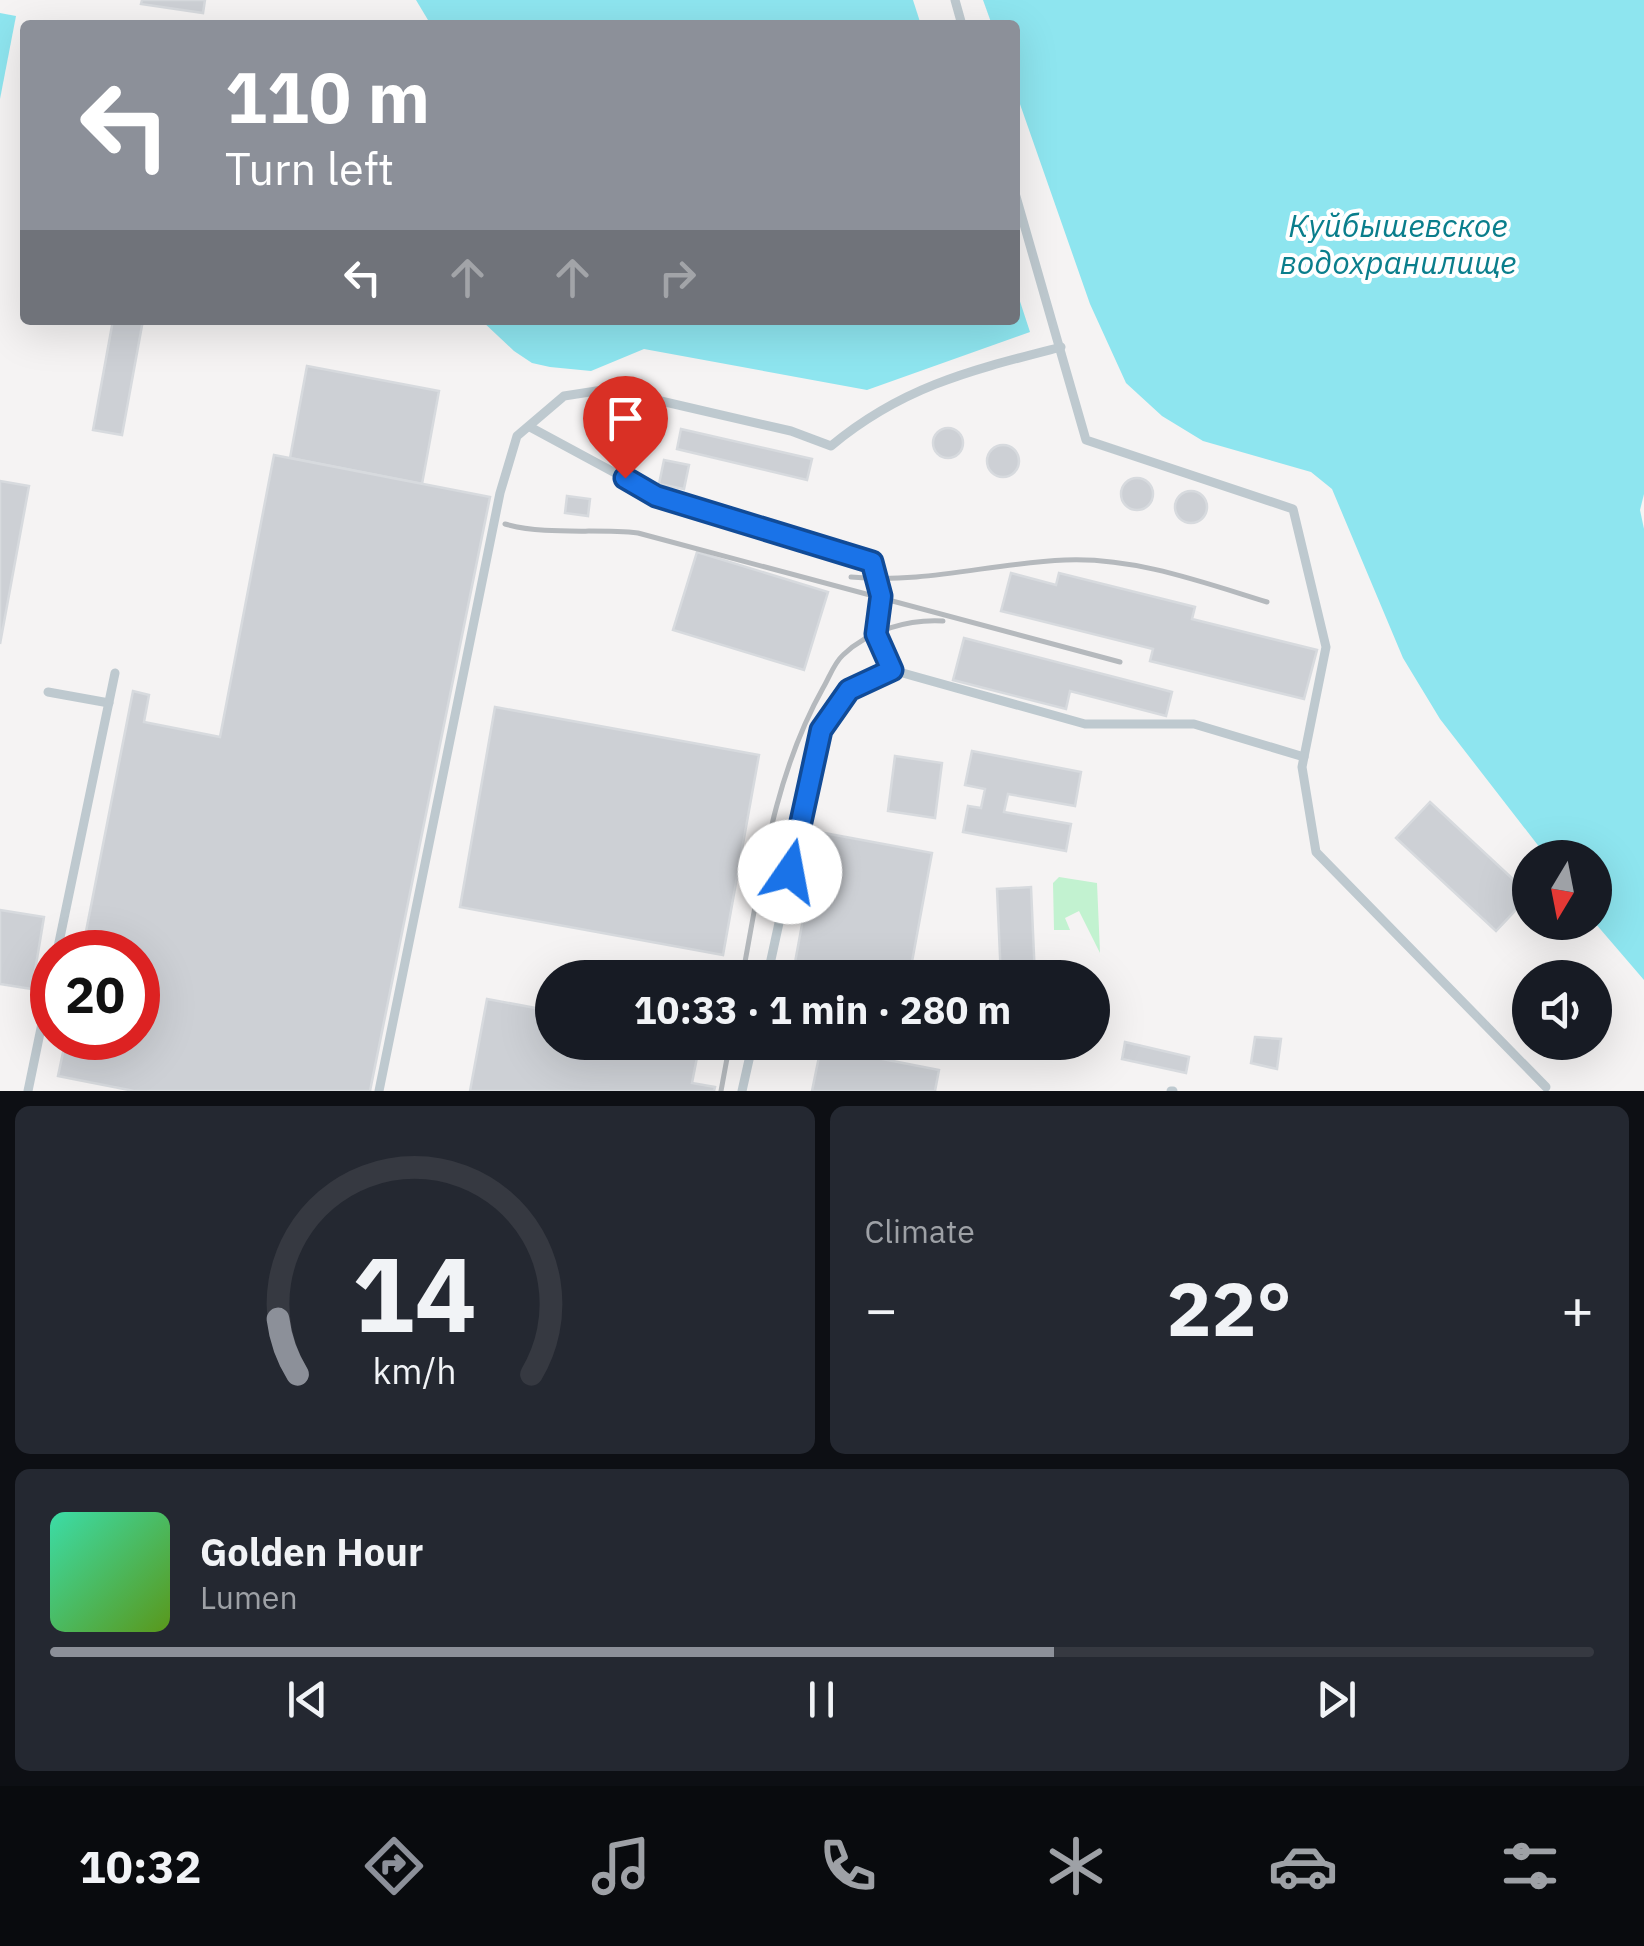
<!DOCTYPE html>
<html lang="en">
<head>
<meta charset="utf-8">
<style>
  :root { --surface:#171b24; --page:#242831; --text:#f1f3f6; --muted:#9ea1a6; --line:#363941; --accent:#8c9099 }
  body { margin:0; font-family:"IBM Plex Sans",sans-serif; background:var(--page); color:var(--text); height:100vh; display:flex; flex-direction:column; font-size:38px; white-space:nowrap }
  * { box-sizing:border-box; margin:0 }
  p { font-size:32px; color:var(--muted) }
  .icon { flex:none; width:55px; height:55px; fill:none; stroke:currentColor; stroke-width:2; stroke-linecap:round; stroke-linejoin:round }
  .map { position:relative; height:1091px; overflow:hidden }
  .drawer { display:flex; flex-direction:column; gap:15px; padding:15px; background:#0d0f14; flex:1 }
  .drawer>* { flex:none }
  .guide { position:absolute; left:20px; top:20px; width:1000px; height:305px; border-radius:10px; box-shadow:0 10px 40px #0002; background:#8c9099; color:#fff; overflow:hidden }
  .needle { width:65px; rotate:190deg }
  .controls { position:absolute; left:1512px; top:840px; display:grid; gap:20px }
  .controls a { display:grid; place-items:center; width:100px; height:100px; border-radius:50%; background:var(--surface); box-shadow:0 10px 40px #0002; font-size:50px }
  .speed { position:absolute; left:30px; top:930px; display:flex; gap:20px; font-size:50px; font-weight:700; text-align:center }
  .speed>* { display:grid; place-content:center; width:130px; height:130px; border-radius:50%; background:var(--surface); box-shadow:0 10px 40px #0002; line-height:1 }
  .speed .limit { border:15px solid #d22; background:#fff; color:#111 }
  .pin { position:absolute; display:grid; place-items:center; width:85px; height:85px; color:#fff; margin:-102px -42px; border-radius:50% 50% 50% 0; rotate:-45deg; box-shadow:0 0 10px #0007 }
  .pin .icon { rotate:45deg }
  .me { position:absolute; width:110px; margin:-55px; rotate:12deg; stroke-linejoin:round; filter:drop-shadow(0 0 8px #0008) }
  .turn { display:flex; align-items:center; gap:35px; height:210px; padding:0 40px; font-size:45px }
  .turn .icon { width:130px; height:130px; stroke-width:2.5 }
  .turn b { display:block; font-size:70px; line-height:85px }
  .lanes { display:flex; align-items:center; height:95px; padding:0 40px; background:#0003; justify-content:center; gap:50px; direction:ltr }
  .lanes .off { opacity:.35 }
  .big { font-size:75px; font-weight:700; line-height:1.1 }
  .drawer .tile { flex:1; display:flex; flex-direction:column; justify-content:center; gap:15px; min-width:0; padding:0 35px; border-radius:15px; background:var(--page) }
  .drawer .dial { align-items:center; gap:0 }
  .dial svg { height:260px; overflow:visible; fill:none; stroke:var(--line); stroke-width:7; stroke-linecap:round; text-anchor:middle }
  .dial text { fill:var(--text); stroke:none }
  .song { display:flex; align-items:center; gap:30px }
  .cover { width:120px; height:120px; border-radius:15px; background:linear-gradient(135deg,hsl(160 70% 55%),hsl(90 70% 35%)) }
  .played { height:10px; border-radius:5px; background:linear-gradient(90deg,var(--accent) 65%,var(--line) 65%) }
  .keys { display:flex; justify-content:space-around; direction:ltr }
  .heat { display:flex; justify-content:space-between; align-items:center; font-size:55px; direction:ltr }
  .drawer .tiles { flex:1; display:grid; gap:15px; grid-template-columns:1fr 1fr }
  .tile:last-child { grid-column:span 2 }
  .trip { position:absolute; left:535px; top:960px; width:575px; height:100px; border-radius:50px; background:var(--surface); box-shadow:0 10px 40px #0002; font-weight:700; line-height:100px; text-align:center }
  .menu { display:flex; height:160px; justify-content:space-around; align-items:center; background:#090b0e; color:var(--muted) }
  .menu .icon { width:70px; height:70px }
  .menu .on { color:var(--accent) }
  .menu b { font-size:45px; color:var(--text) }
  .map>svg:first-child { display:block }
</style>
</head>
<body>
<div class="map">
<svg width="1644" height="1091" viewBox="0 0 1644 1091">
  <rect width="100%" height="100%" fill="#f5f3f3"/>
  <path fill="#c2f2d0" d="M1059,877L1097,883L1100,953L1079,911L1065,918L1070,930H1054L1053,883Z"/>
  <g fill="#8ee5ef">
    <path d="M416,0H913L921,25H431Z"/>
    <path d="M983,0H1644V494L1640,510L1644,529V980L1595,923V858L1547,857L1440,719L1403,658L1332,489L1311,472L1203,441L1162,416L1126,383L1090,304L1015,90V25H992Z"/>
    <path d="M0,13L16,16L0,99Z"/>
    <path d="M1015,286L1030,332L867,390L644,349L591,371L550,367L532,363L514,351L481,320H1015Z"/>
  </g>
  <g fill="#cdd0d5" stroke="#d7dade" stroke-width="2.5">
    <path d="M142,0H205L203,13L141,4Z"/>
    <path d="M113,320H143L122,435L93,430Z"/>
    <path d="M307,366L439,391L422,484L290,458Z"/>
    <circle cx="948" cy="443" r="15"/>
    <path d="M681,429L812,459L807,480L677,449Z"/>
    <path d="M604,433L639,440L636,455L601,448Z"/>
    <circle cx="1003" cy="461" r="16"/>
    <path d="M274,455L490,497L370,1091H134L58,1076L66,1038H138V952H82L133,691L149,695L144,722L220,737Z"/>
    <path d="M664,460L689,465L684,489L659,484Z"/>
    <circle cx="1137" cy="494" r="16"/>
    <path d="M0,481L29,486L0,644Z"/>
    <circle cx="1191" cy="507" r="16"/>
    <path d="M567,496L590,499L588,516L565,513Z"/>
    <path d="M697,552L828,592L804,670L673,630Z"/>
    <path d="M1011,573L1056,585L1059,573L1195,607L1192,619L1317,650L1304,699L1150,661L1153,649L1001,611Z"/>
    <path d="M964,638L1172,692L1166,716L1070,691L1066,709L953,680Z"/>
    <path d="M495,707L759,755L723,955L460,907Z"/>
    <path d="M972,751L1081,772L1075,806L1008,794L1004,812L1071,824L1066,851L963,832L968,806L981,808L985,789L965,785Z"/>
    <path d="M895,756L942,763L935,818L888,811Z"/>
    <path d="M1430,802L1530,895L1496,931L1396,838Z"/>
    <path d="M819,832L932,853L909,978H844L794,968Z"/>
    <path d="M1031,887L1035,978H1001L997,889Z"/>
    <path d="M0,910L44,917L32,989L0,984Z"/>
    <path d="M487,999L552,1011V1042H700L692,1083L715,1087L714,1091H470Z"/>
    <path d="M1255,1037L1281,1039L1277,1069L1251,1063Z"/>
    <path d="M1125,1042L1189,1057L1186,1073L1122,1059Z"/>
    <path d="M821,1047L939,1070L935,1091H812Z"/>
  </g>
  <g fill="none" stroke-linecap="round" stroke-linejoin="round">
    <g stroke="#bec9cf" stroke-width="9">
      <path d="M955,0L962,25"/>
      <path d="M1015,193L1086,440L1293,509L1326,647L1302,767L1316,852L1546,1087"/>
      <path d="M530,427L656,495L873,563L881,596L876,633L892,670"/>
      <path d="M48,692L109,703"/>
      <path d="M57,952L115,673"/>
      <path d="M767,978L821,730L849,690L892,670L1085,724H1194L1304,757"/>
      <path d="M28,1091L52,975"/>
      <path d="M379,1091L500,493L517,436L564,396L609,389L791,431L831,446C903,386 972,370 1061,347"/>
      <path d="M742,1091L753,1042"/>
      <path d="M1171,1091H1173"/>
    </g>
    <g stroke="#b5b9bd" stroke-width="5">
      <path d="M505,524C548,536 594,528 638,533L1120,662"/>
      <path d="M851,577C924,584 992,563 1065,560C1134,557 1202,582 1267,602"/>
      <path d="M742,978C761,878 773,777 823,688C829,678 834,663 843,655C869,630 909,619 943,621"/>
      <path d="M721,1091L730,1042"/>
    </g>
  </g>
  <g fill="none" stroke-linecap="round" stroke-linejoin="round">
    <g stroke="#114b97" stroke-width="25">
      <path id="route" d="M625,478L656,496L872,562L881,596L876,634L892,670L849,690L821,730L790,872"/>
    </g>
    <use href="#route" stroke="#1a73e8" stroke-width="18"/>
  </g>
  <g text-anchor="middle" stroke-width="8" stroke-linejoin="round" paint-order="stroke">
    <g font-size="32" font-style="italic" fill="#0a7e8c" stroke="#fff">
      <text x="1398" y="237">Куйбышевское<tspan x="1398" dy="37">водохранилище</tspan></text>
    </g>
  </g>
</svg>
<div class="controls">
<a><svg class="needle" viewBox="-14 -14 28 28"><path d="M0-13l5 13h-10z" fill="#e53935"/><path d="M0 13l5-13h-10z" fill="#9ea1a6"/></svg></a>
<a><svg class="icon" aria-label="sound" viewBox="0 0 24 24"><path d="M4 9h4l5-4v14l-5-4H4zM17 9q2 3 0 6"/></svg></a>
</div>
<div class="speed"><div class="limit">20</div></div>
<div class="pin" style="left:625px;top:478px;background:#d93025"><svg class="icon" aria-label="arrive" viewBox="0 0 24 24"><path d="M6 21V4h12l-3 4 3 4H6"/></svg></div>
<svg class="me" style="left:790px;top:872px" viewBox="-20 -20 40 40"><circle r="19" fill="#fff"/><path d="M0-13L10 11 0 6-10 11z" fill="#1a73e8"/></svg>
<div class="trip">10:33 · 1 min · 280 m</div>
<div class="guide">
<div class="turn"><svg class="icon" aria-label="left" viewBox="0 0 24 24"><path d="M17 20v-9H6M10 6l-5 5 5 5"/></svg><div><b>110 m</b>Turn left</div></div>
<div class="lanes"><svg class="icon" aria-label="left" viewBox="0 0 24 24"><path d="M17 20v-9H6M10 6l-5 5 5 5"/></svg><svg class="icon off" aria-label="ahead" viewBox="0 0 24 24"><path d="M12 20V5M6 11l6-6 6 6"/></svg><svg class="icon off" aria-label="ahead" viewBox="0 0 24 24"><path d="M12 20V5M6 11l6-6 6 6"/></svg><svg class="icon off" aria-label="right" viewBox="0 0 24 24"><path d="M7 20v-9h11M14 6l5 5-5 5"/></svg></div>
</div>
</div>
<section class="drawer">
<div class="tiles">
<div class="tile dial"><svg viewBox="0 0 100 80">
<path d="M14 69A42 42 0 1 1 86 69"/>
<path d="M14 69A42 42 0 0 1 8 52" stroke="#8c9099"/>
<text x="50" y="56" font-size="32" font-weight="700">14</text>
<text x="50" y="72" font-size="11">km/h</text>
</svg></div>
<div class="tile"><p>Climate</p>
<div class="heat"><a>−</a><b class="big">22°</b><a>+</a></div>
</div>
<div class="tile">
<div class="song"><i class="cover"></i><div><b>Golden Hour</b><p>Lumen</p></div></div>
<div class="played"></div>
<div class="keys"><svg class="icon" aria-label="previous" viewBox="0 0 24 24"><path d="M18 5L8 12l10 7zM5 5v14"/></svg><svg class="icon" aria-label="pause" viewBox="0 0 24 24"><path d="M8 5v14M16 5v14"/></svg><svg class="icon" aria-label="next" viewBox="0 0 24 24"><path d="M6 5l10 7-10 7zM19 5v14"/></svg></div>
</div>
</div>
</section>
<nav class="menu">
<b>10:32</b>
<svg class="icon on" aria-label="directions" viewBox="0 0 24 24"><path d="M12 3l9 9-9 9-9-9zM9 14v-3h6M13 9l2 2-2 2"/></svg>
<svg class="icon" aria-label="music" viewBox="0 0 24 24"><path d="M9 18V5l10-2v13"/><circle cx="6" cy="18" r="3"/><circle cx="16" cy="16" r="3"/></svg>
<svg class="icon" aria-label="phone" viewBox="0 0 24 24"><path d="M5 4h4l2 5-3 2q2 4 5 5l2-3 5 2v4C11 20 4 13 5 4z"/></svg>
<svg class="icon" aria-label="climate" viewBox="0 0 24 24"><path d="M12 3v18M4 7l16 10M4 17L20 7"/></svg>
<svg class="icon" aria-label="car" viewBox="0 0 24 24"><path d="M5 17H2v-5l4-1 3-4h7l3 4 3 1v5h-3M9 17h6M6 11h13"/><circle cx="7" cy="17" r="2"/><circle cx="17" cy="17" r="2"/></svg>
<svg class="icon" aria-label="filters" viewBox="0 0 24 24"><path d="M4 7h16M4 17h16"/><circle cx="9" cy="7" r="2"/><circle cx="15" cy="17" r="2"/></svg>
</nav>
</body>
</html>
